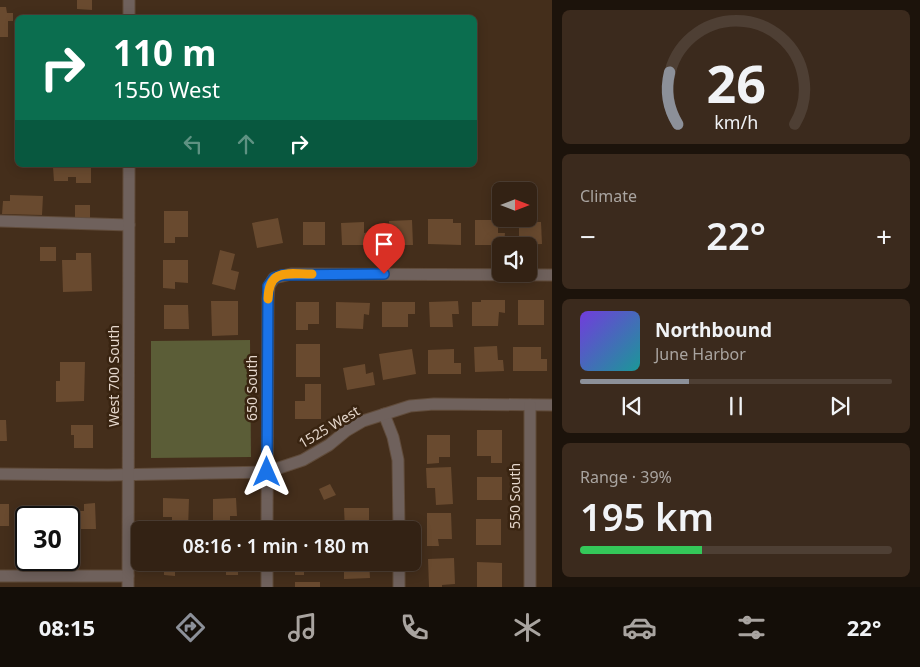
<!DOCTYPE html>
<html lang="en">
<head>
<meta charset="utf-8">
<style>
  :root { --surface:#332214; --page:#3b2a1d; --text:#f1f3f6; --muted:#a9a4a0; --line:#4e3f34; --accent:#8c9099 }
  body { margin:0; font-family:"Noto Sans",sans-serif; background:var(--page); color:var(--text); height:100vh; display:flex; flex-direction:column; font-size:19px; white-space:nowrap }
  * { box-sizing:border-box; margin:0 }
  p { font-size:16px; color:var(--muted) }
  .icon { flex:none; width:28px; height:28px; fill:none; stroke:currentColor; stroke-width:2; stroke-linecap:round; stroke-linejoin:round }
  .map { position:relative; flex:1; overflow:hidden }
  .drawer { display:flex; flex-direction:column; gap:10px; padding:10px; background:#1c130b; width:368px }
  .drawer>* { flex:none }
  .guide { position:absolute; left:15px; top:15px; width:462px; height:152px; border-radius:8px; box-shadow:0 2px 12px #0003,0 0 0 1px var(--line); background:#0b6e4f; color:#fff; overflow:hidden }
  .needle { width:32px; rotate:90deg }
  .controls { position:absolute; left:492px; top:182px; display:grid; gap:10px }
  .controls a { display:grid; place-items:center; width:45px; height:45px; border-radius:8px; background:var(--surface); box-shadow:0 2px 12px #0003,0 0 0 1px var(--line); font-size:25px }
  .speed { position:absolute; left:15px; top:506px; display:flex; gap:10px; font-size:25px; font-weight:700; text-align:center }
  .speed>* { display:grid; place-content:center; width:65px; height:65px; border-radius:50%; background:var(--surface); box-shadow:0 2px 12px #0003,0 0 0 1px var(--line); line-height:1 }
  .speed .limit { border:2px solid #111; border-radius:8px; background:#fff; color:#111 }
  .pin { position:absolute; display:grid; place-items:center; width:42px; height:42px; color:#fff; margin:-51px -21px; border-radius:50% 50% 50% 0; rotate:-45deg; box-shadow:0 0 5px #0007 }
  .pin .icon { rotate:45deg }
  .me { position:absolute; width:55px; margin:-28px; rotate:0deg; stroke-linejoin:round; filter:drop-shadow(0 0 4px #0008) }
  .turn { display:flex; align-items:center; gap:18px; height:105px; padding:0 15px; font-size:22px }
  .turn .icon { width:65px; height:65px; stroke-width:2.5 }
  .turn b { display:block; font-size:35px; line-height:42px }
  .lanes { display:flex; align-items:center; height:48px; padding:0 15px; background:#0003; justify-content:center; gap:25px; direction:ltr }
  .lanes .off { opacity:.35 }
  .big { font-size:38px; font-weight:600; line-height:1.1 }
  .drawer .widget { flex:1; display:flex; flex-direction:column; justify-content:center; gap:8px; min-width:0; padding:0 18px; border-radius:8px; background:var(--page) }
  .drawer .dial { align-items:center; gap:0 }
  .dial svg { height:130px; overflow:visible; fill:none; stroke:var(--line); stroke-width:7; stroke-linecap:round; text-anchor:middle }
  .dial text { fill:var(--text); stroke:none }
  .song { display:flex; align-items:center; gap:15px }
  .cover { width:60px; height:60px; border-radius:8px; background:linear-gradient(135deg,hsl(260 70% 55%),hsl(180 70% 35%)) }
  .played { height:5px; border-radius:2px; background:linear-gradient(90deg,var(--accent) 35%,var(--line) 35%) }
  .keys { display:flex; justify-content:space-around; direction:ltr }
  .heat { display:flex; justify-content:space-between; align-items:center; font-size:28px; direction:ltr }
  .charge { height:8px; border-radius:4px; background:linear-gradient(90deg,#34c759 39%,var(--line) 0) }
  .trip { position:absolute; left:131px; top:521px; width:290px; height:50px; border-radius:8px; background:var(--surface); box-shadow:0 2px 12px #0003,0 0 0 1px var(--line); font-weight:600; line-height:50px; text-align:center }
  .tab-bar { display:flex; height:80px; justify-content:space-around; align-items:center; background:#140e08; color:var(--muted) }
  .tab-bar .icon { width:35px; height:35px }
  .tab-bar .active { color:var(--accent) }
  .tab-bar b { font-size:22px; color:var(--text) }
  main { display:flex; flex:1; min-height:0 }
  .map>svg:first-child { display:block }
</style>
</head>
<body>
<main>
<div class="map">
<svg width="553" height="587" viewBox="0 0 553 587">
  <rect width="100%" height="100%" fill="#442e1b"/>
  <path fill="#5b5d37" d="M250,340L251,457L151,458V341Z"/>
  <g fill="#694a2f">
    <path d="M77,0H92V10L77,9Z"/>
    <path d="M0,7H6L7,13H13V21H8V37H0Z"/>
    <path d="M59,165H91V183H76V177H68V181H54L53,167H59Z"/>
    <path d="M10,195L43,196L42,215L2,214L3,201H10Z"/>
    <rect x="75" y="205" width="15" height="13"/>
    <path d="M164,211H188V237H175V243H164Z"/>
    <path d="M278,218L283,243L257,248L252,223Z"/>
    <path d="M428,219H453V223H461V245L428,244Z"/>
    <path d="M412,220L413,245H401L400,242H390L389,221Z"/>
    <path d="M475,220H498V233H505L504,245H475Z"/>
    <rect x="303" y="222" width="22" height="23"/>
    <path d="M364,222V233L370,232V245H342L341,223Z"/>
    <path d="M519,222H541L542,244L519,245Z"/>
    <rect x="40" y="247" width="16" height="14"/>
    <path d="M220,250L235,254L231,270L239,272L235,290L212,284Z"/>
    <path d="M76,253H91L92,291L63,292L62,260H76Z"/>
    <path d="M163,260H188V283L175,282V289L163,288Z"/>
    <path d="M481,300H505V313L499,312L498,326H472V302H481Z"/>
    <rect x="518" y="300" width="26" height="25"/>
    <path d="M211,301H238V335L212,336Z"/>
    <path d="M458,301L459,314H452L453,327H430L429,302Z"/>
    <path d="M296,302H319V324H308V330H296Z"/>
    <path d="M336,302L370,303L369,315L364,314L363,329L336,328Z"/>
    <path d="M382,302H415V314H408V327H382Z"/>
    <path d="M164,305H188L189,329H164Z"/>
    <rect x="296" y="344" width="24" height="33"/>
    <path d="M497,346L498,360H503L504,371L475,372L474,347Z"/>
    <path d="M513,347H541V359H547V371H513Z"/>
    <path d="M412,349L416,374L383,380L379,354Z"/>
    <path d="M454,349V363H461V374H428V350Z"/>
    <path d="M60,362H85L84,401L56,402V381H60Z"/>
    <path d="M365,364L366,374L373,372L375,385L347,390L343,368Z"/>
    <path d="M305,384H321V419H295V401H305Z"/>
    <path d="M0,420H6L7,441H0Z"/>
    <path d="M71,425H93V448H74V435H71Z"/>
    <path d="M477,430H502V463H491V456H477Z"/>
    <path d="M427,435H450V457H439V463L427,464Z"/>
    <path d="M451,467L453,504L436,505L435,488H427L426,468Z"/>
    <rect x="477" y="477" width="25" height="23"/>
    <path d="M330,484L336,495L324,500L319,489Z"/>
    <path d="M163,498L189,499L188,530H172V517H163Z"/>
    <path d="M236,498L237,516H230V530H213V499Z"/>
    <path d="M95,503L96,529H71V511H84V504Z"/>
    <rect x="0" y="504" width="9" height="22"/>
    <path d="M39,505H58V518H26V528L19,529V509H39Z"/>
    <path d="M344,508H369V530H345Z"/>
    <path d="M427,513H451L452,539H438L439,546H427Z"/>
    <rect x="476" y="519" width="25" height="26"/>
    <path d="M454,558L455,584L442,585V587H429L428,559Z"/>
    <path d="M164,562H188V569H175V576L164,575Z"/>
    <path d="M213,562H238V575H226V569H214Z"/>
    <path d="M295,562H317V572H304V575H295Z"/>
    <path d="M344,562H369L370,578L344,579Z"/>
    <path d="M477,562L502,563V587H477Z"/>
    <rect x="295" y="582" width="25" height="5"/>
  </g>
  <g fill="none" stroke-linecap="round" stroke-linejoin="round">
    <g stroke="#614c3b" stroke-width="13">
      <g id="minor">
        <path d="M129,18V0"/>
        <path d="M0,221L129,225"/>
        <path d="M384,414L393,437L398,460L399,530"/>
        <path d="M0,474L108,475L267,472L303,460L329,445L346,431L363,421L410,406L434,404L553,405"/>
        <path d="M267,530L268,299L269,286L274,278L291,274L553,275"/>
        <path d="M267,562V587"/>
        <path d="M0,576H128"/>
        <path d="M128,587L129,165"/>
        <path d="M399,587V562"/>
        <path d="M530,587V405"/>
      </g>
    </g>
    <use href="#minor" stroke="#6f615c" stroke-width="11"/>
  </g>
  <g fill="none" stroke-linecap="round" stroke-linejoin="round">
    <g stroke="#114b97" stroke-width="12">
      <path id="route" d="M267,472L268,286L274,278L282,275L384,274"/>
    </g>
    <use href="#route" stroke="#1a73e8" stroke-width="9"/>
    <path stroke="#f59e0b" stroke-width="9" d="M268,299C269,268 287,274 312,274"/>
  </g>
  <g text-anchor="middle" stroke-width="5" stroke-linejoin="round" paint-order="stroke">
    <g font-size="14" fill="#e4d6cb" stroke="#392411">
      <text transform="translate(114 376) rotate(-90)" y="5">West 700 South</text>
      <text transform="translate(252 388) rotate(-90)" y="5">650 South</text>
      <text transform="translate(329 427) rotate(-31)" y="5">1525 West</text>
      <text transform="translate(515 496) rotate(-90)" y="5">550 South</text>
    </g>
  </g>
</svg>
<div class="controls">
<a><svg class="needle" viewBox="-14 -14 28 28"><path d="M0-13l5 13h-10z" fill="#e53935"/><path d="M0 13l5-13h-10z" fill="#a9a4a0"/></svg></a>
<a><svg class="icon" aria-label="sound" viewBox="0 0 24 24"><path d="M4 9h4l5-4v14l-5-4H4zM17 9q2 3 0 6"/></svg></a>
</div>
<div class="speed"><div class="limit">30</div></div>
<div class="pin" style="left:384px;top:274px;background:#d93025"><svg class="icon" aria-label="arrive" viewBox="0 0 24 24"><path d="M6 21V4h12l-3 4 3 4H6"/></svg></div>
<svg class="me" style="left:267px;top:472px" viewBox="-20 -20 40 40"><path d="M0-17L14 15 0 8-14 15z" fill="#1a73e8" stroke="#fff" stroke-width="4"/></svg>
<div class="trip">08:16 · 1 min · 180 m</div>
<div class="guide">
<div class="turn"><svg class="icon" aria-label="right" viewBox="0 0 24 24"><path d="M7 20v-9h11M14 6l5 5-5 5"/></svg><div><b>110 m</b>1550 West</div></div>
<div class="lanes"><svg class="icon off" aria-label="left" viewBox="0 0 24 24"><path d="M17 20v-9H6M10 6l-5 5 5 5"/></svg><svg class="icon off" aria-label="ahead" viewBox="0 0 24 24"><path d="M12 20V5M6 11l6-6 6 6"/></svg><svg class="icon" aria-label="right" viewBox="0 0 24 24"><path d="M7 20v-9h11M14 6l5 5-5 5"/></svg></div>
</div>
</div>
<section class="drawer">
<div class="widget dial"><svg viewBox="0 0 100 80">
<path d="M14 69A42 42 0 1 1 86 69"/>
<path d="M14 69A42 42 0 0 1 9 37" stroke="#8c9099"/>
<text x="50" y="56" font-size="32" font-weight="700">26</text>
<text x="50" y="72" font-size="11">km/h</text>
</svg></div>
<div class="widget"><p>Climate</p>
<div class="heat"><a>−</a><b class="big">22°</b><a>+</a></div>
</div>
<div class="widget">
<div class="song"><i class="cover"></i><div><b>Northbound</b><p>June Harbor</p></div></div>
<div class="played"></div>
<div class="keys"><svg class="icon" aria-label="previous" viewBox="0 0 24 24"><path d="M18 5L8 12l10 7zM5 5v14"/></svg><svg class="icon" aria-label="pause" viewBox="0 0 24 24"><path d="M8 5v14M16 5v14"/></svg><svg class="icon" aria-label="next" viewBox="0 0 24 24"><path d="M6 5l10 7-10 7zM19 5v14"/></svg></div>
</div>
<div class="widget"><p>Range · 39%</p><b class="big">195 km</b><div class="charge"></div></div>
</section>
</main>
<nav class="tab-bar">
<b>08:15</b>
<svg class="icon active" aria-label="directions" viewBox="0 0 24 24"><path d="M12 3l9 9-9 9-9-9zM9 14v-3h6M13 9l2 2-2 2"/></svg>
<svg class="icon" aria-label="music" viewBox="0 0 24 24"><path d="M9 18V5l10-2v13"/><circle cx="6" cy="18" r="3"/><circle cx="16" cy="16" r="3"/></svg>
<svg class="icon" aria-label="phone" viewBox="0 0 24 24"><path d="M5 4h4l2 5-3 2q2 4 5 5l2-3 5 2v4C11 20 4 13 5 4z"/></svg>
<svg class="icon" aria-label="climate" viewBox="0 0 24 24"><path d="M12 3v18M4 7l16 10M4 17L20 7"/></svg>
<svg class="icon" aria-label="car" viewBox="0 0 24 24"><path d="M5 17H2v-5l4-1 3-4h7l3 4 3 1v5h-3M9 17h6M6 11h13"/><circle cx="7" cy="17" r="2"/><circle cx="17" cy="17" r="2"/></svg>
<svg class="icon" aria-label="filters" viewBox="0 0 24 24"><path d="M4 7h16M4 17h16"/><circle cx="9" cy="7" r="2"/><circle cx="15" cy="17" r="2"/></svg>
<b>22°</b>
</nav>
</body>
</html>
